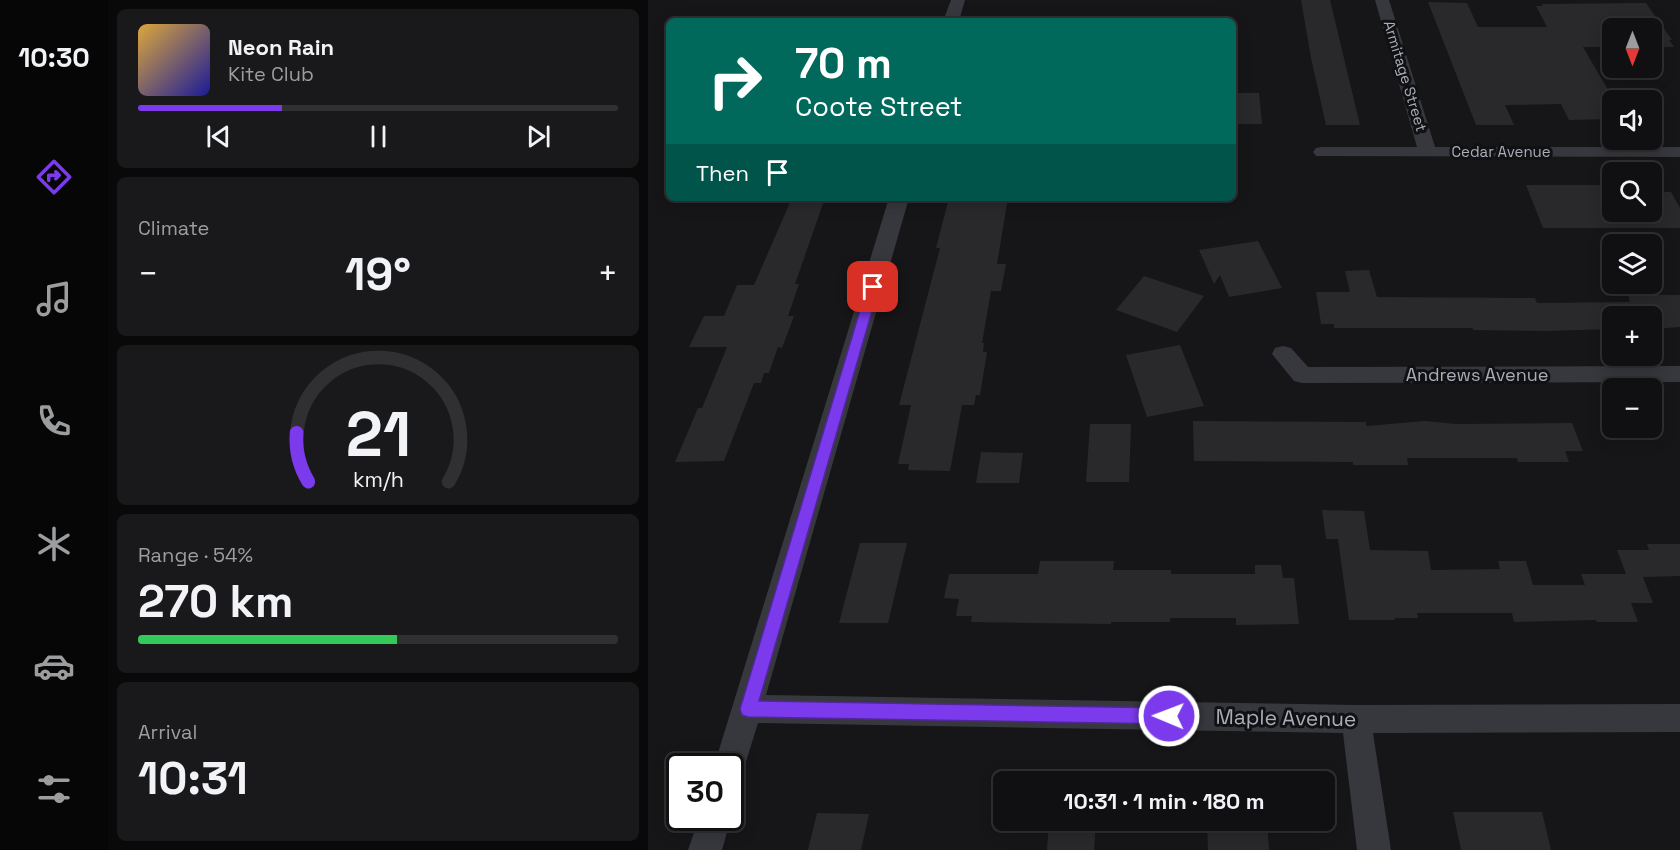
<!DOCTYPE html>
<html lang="en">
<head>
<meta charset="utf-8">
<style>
  :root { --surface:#101012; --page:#19191b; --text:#f1f3f6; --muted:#9c9d9f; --line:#303032; --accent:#7c3aed }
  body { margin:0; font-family:"Space Grotesk",sans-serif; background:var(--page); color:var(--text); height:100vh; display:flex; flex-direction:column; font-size:22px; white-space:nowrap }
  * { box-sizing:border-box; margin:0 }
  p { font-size:20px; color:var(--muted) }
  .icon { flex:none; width:33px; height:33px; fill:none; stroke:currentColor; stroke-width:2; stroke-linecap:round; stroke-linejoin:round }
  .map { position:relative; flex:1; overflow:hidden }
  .drawer { display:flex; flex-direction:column; gap:9px; padding:9px; background:#09090a; width:540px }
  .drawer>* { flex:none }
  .hud { position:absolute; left:18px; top:18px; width:570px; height:183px; border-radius:9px; box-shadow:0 3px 15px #0003,0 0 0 2px var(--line); background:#00695c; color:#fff; overflow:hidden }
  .needle { width:39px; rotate:180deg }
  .buttons { position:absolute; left:954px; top:18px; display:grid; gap:12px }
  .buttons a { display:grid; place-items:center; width:60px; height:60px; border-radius:9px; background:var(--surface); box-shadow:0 3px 15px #0003,0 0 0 2px var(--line); font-size:30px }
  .speed { position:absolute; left:18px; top:753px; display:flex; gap:12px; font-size:30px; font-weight:700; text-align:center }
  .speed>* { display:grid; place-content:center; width:78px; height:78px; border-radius:50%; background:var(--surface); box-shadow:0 3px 15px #0003,0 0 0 2px var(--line); line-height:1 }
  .speed .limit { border:3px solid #111; border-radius:9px; background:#fff; color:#111 }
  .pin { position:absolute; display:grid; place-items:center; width:51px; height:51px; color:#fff; margin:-26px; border-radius:12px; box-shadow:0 3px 9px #0006 }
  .me { position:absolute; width:66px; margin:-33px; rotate:271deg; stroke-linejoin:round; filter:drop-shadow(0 0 4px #0008) }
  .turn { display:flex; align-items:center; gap:21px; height:126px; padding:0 30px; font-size:27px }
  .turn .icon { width:78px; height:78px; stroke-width:2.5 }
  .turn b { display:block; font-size:42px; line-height:51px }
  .then { display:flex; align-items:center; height:57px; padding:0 30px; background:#0003; gap:12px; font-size:22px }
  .big { font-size:45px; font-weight:800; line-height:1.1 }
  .drawer .widget { flex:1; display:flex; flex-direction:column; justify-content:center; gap:9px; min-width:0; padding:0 21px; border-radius:9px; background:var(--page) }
  .drawer .dial { align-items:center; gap:0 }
  .dial svg { height:156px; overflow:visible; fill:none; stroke:var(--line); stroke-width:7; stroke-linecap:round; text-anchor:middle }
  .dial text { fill:var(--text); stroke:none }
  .song { display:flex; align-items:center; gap:18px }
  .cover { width:72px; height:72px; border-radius:9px; background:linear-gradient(135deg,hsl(40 70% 55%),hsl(240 70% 35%)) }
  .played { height:6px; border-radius:3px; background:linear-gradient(90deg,var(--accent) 30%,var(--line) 30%) }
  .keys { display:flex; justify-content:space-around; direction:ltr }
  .heat { display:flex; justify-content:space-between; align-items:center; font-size:33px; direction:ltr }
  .charge { height:9px; border-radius:4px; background:linear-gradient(90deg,#34c759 54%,var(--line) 0) }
  .trip { position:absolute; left:345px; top:771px; width:342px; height:60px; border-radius:9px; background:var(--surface); box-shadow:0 3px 15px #0003,0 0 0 2px var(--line); font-weight:800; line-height:60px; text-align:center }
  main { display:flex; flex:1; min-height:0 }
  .dock { display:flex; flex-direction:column; width:108px; justify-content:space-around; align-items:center; background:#060607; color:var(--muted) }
  .dock .icon { width:42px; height:42px }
  .dock .active { color:var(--accent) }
  .dock b { font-size:27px; color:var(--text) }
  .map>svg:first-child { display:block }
</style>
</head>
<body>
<main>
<nav class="dock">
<b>10:30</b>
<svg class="icon active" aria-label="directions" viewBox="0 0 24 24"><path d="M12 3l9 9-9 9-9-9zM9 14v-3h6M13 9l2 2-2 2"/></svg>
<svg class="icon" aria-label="music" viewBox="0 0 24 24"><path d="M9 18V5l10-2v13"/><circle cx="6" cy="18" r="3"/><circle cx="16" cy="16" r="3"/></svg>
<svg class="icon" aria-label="phone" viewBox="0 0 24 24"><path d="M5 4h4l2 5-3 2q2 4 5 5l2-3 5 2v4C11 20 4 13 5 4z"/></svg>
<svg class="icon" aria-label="climate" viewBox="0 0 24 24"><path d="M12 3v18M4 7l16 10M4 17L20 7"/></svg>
<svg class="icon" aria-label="car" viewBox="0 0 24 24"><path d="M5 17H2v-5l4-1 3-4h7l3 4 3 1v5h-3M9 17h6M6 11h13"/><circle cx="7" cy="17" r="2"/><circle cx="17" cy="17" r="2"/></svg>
<svg class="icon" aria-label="filters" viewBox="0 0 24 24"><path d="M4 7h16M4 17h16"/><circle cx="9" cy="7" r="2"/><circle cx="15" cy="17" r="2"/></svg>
</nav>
<section class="drawer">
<div class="widget">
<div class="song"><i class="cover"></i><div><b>Neon Rain</b><p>Kite Club</p></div></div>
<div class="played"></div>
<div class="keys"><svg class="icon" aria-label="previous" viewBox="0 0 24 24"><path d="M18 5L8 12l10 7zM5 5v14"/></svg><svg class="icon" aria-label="pause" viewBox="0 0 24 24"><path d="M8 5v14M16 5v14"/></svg><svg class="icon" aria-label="next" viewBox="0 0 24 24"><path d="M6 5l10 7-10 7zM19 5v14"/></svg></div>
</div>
<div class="widget"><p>Climate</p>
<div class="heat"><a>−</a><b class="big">19°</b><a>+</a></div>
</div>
<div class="widget dial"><svg viewBox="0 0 100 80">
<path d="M14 69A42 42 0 1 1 86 69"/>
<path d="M14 69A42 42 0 0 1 8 44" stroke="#7c3aed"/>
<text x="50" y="56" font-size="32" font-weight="700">21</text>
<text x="50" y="72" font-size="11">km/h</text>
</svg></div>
<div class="widget"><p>Range · 54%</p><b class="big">270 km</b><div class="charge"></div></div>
<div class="widget"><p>Arrival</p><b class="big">10:31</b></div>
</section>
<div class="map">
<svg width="1032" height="850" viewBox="0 0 1032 850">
  <rect width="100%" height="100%" fill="#161618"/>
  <g fill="#29292c">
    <path d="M653,0H682L712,125H678L663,58Z"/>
    <path d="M780,2L819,3L830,27H899L888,6H895L894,4L998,3L1024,40H1021L1026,47H1004V28H964V47H935L966,100L964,119L921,120L913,104L857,105L866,125H828Z"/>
    <path d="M585,93H611L614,124H585Z"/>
    <path d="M878,185H964V212H1004V185H1012L1016,192H1023L1032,208V228H895Z"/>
    <path d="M144,198H177L147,284H151L140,316H146L134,348L130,347L121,373H116L113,383H106L76,461L27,462L50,408H54L79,347H41L56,316H76L89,285H106Z"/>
    <path d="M301,198H360L349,264H358L353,291H343L334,343H336L335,352H339L332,395H328L326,405H314L302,471L260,470L261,464H250L263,405H251L292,248H288Z"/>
    <path d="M610,241L634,288L581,297L572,275L566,284L551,250Z"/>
    <path d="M721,270L729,297L887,298L889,303L982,302L980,295H1032V327L1004,329V316H964V329L899,331L826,330L824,328H686V324H673L668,292H702L697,271Z"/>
    <path d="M496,276L556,296L529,332L468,310Z"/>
    <path d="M532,345L556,406L499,417L478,355Z"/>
    <path d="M545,421L718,422V426L777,421L808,424L924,423L935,451H917L921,462H870L869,458H759L760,465H705V462L546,461Z"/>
    <path d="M442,424H483L481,482H438Z"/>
    <path d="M333,452L375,453L371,483H328Z"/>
    <path d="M674,510L716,511L722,550L780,551L783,570L852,569L850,561H878L885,585H937L933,574H978L969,550H1001L999,544H1032V576L995,577L1005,603H983L990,622H949L948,620L866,622L864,613H769L770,618H747V620H701L690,539H678Z"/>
    <path d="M212,543H259L240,623H191Z"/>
    <path d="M392,561H466L465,570H523V574H607V565H633L635,578H646L651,624L588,625V618H522V622H463V624L323,622L324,616H308L311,599L296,598L301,574H390Z"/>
    <path d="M805,812H894L903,850H813Z"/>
    <path d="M169,813L221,814L213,850H160Z"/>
    <path d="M401,820H448L446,850H399Z"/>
    <path d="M559,820H619L621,850H560Z"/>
  </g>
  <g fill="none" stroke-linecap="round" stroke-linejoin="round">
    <g fill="#37383d" fill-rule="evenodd">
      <path d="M303,0H317L311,21H295Z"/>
      <path d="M727,0H741L787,147H1032V157L668,156L665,152L668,148L674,147H769Z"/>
      <path d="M241,198H261L118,695L708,705L1032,704V732L725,733L743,850H709L695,733L110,723L93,778L82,782V766H66Z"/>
      <path d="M635,346L643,348L660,367L1032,366V382L654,383L646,381L624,354L627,348Z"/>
      <path d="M82,816L83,818L74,850H40L51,818Z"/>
    </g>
  </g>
  <path fill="#7c3aed" stroke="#51269a" stroke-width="1.5" d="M225,283L231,287L111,701L521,708L527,711L530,716L527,722L521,724L100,717L94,715L92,709L219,287Z"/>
  <g text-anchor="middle" stroke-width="6" stroke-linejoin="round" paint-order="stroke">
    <g font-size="15" fill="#a8adb8" stroke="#111113">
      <text transform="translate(757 76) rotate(73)" y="5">Armitage Street</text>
      <text x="853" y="157">Cedar Avenue</text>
    </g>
    <g font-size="18" fill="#a8adb8" stroke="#111113">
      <text x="829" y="381">Andrews Avenue</text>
    </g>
    <g font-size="21" fill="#a8adb8" stroke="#111113">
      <text transform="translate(638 718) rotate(1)" y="7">Maple Avenue</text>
    </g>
  </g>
</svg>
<div class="buttons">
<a><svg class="needle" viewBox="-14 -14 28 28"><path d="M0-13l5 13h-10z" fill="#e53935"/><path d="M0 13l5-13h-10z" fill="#9c9d9f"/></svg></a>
<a><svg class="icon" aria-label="sound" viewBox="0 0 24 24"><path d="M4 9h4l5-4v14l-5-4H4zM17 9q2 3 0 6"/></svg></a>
<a><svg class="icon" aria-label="search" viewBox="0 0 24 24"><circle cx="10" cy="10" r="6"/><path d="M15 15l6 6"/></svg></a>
<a><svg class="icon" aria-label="layers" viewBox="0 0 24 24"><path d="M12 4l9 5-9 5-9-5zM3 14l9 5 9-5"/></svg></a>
<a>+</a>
<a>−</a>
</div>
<div class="speed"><div class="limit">30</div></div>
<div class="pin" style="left:225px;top:287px;background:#d93025"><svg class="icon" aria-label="arrive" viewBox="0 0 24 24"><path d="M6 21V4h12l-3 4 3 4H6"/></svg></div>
<svg class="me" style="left:521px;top:716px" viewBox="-20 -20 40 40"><circle r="17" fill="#7c3aed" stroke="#fff" stroke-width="3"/><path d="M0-11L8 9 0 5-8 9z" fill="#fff"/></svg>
<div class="trip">10:31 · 1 min · 180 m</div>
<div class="hud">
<div class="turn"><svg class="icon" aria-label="right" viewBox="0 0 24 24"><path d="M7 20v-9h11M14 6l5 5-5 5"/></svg><div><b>70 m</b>Coote Street</div></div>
<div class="then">Then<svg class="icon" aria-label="arrive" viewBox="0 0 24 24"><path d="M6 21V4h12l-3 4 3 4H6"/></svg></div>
</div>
</div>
</main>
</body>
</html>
